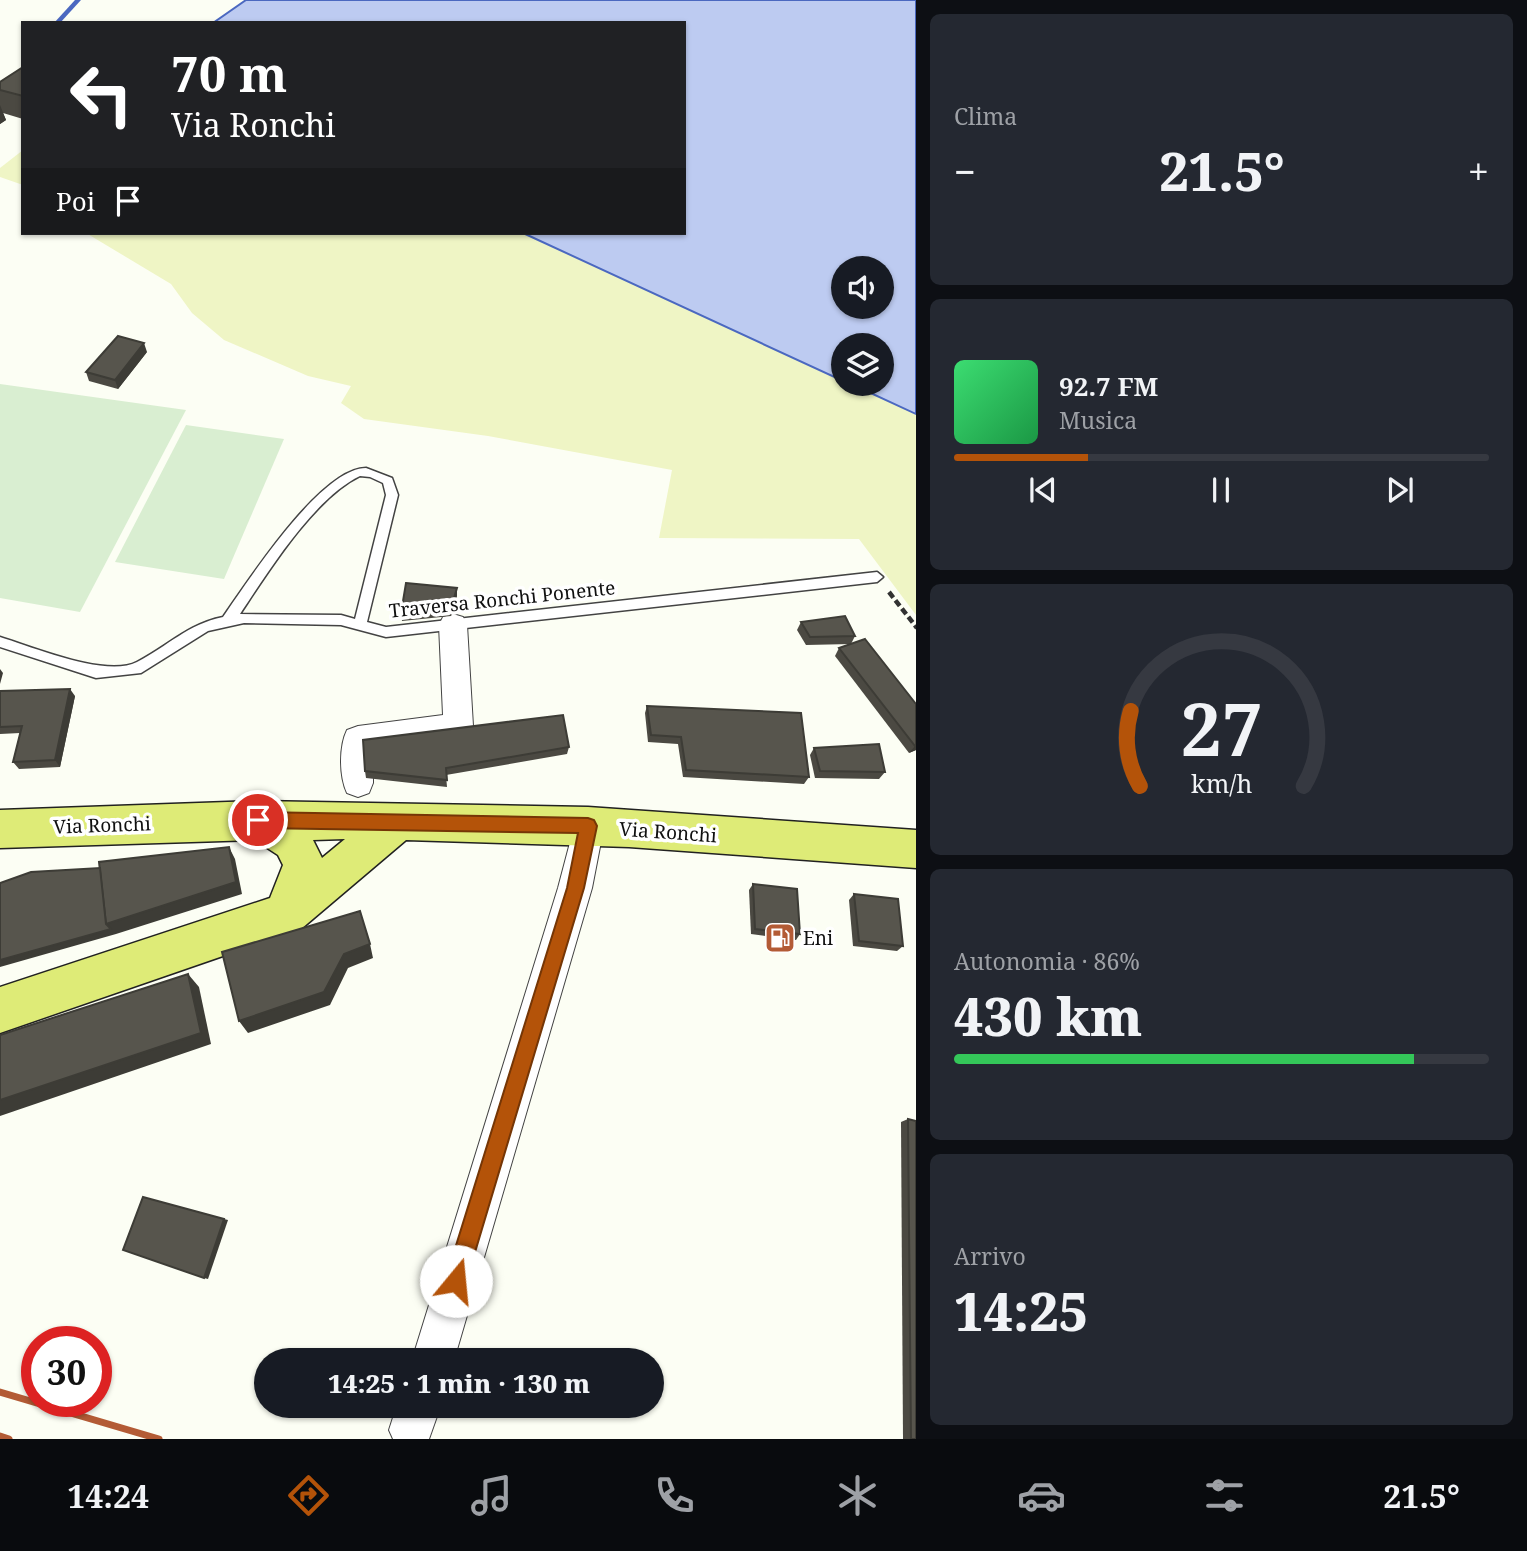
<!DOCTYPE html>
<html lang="it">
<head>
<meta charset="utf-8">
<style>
  :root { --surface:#171b24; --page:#242831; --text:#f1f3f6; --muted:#9ea1a6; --line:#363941; --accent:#b45309 }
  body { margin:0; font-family:"Noto Serif",serif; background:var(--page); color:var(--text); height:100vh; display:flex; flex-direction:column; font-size:26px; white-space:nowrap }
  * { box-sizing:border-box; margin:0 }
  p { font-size:23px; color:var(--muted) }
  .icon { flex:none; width:38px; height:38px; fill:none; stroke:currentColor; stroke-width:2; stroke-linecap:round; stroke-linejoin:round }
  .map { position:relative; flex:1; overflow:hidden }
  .details { display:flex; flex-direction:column; gap:14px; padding:14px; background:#0d0f14; width:611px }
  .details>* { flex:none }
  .banner { position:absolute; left:21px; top:21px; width:665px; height:214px; border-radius:0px; box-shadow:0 2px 5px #0004; background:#202124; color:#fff; overflow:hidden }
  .controls { position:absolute; left:831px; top:256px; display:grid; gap:14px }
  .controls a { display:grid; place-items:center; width:63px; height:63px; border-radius:50%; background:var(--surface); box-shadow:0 2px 5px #0004; font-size:35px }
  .speed { position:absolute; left:21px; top:1326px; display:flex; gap:14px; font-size:35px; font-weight:700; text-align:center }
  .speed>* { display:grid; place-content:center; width:91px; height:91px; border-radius:50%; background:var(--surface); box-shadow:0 2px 5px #0004; line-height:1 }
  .speed .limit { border:10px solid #d22; background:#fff; color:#111 }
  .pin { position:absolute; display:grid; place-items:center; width:60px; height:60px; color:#fff; margin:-30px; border:4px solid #fff; border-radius:50%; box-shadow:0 2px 7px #0007 }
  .me { position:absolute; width:77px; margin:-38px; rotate:17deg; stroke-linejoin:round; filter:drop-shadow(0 0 5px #0008) }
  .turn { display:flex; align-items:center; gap:24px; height:147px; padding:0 35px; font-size:32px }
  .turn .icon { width:91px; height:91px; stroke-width:2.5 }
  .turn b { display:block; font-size:49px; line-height:60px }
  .then { display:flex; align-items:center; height:66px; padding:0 35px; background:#0003; gap:14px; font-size:26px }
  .big { font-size:52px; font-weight:800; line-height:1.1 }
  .details .widget { flex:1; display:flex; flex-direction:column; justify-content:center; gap:10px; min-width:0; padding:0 24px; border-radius:10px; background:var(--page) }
  .details .dial { align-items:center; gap:0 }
  .dial svg { height:182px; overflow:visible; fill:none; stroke:var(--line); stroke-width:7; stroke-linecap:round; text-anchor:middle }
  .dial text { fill:var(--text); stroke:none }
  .song { display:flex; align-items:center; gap:21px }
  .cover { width:84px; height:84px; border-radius:10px; background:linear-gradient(135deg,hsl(140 70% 55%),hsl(140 70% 35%)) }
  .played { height:7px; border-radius:4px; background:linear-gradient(90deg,var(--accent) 25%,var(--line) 25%) }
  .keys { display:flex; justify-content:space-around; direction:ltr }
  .heat { display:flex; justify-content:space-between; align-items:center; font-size:38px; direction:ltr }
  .charge { height:10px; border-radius:5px; background:linear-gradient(90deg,#34c759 86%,var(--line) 0) }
  .trip { position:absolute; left:254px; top:1348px; width:410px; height:70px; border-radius:35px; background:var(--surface); box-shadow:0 2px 5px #0004; font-weight:800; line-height:70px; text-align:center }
  .tab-bar { display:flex; height:112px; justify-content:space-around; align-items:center; background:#090b0e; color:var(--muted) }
  .tab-bar .icon { width:49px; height:49px }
  .tab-bar .selected { color:var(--accent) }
  .tab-bar b { font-size:32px; color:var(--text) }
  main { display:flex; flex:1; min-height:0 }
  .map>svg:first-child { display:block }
</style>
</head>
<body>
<main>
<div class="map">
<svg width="917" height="1439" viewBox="0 0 917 1439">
  <rect width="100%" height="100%" fill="#fcfef4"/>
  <g fill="#eff5c5">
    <path d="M23,150V185L0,177V168Z"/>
    <path d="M86,233H523L843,381L844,383H849L916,414V615L859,539L659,538L672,470L488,436L364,419L341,403L351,386L308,376L224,340L192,313L171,284Z"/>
  </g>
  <g fill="#d9eed1">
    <path d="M0,384L186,410L80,612L0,598Z"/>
    <path d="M186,425L284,439L224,579L115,562Z"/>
  </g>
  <path fill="#bdcbf1" stroke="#4b68c0" stroke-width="2" fill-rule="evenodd" d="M246,0H916V414L849,383H882V345H844L843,381L523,233H684V23H213ZM844,268H882V306H844Z"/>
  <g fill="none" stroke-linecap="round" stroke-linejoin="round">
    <path fill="#4b68c0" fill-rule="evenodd" d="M75,0H81L60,23H54Z"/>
    <g stroke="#434343" stroke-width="3">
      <path id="lane" d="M366,468L392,478L398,495L367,622L386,627L877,572L883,577L877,582L386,637L341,625L244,623L208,631L141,673L96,678L0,647V637C33,647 106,678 137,662C168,646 188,624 223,617C248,581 321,468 366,468ZM360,476L370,477L383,483L386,495L355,619L341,615L240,614C268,572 314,498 360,476Z"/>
    </g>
    <g stroke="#434343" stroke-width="2">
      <g id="street">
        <path d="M453,614L463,617L467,625L473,726L469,735L373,750V783L369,793L358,797L347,793C339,776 339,746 347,730L358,726L443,715L439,625L443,617Z"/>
        <path d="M588,812L599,816L604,826L592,888L454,1360H412L558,888L577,816Z"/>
        <path d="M397,1405H441L429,1439H393L389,1430Z"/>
      </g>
    </g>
    <g stroke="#212121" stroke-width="3">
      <path id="primary" d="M258,801L588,807L917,830V868L629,847L406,840L301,929L0,1033V987L270,898L283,865L278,855L255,840L0,848V810ZM345,839L322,858L313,840Z"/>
    </g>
    <path stroke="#323232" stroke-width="4.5" stroke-dasharray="7 3.5" stroke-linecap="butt" d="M889,592L917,628"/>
    <use href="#lane" fill="#fff" fill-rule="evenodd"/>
    <use href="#street" fill="#fff" fill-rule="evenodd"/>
    <use href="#primary" fill="#deeb77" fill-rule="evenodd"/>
    <g stroke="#b35b35" stroke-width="7">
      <path d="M0,1392L159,1439"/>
      <path d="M0,1436L9,1439"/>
    </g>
  </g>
  <g fill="#4b4942">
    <path d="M23,67V119L3,113L6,120L0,124V82Z"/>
    <path d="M147,352L118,389L89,381L86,372Z"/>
    <path d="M457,596L451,616L402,621L401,613Z"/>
    <path d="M801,622L855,636L851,644L806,645L797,630Z"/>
    <path d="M839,648L916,704V750L909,753L835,656Z"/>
    <path d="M0,691L75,696L60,767L19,769L13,762L20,733L0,734Z"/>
    <path d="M647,706L809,777L804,784L683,777L678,744L648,742L645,713Z"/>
    <path d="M569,747L567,754L446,775L447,787L366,778L365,771Z"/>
    <path d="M814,748L885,772L879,779L815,778L810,755Z"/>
    <path d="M753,884L800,934L796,940L751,934L749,890Z"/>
    <path d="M854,894L903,946L897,951L853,946L849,900Z"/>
    <path d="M908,1119L916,1439H903L901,1122Z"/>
  </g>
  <g fill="#3d3c36">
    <path d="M0,105L6,120L0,124Z"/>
    <path d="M144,343L147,352L118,389L115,380Z"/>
    <path d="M457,588V596L451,616V608Z"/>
    <path d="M0,669L3,673L0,684Z"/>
    <path d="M70,689L75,696L60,767L55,760Z"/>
    <path d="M916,745V750L909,753L915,746Z"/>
    <path d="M229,847L235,859L242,894L116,934L0,967V960L106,924Z"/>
    <path d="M370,944L373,958L348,968L330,1005L248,1033L239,1021L344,954Z"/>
    <path d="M188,974L199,987L211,1044L0,1116V1100Z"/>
    <path d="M224,1219L228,1220L208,1279L204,1278Z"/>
  </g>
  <g fill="#57554d" stroke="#3d3c36" stroke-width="2">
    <path d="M23,67V96L0,90V82Z"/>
    <path d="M118,336L144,343L115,380L86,372Z"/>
    <path d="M406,583L457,588L451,608L401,613Z"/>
    <path d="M845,616L855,636L810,637L801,622Z"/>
    <path d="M865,639L916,704V745L915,746L839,648Z"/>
    <path d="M70,689L55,760L13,762L22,726L0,727V691Z"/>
    <path d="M647,706L801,713L809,777L686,770L681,737L651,735Z"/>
    <path d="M563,715L569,747L446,768L447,780L365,771L363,740Z"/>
    <path d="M879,744L885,772L820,771L814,748Z"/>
    <path d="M229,847L236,882L106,924L99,862Z"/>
    <path d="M100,868L106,924L111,929L0,960V883L31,872Z"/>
    <path d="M753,884L797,889L800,934L755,929Z"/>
    <path d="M854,894L898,899L903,946L859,941Z"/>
    <path d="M360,911L370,944L344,954L324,992L239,1021L222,952Z"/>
    <path d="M188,974L201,1033L0,1100V1035Z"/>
    <path d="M908,1119L916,1121V1439H911Z"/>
    <path d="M143,1197L224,1219L204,1278L123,1250Z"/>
  </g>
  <path fill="#b45309" stroke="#753606" stroke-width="2" d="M258,812L588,818L594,820L597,826L584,888L464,1289L456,1292L449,1289L445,1281L567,888L578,833L258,828L252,825L249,820L252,814Z"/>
  <defs>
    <g id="fuel-square" transform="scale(1.575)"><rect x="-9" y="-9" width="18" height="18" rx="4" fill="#b35b35" stroke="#fff"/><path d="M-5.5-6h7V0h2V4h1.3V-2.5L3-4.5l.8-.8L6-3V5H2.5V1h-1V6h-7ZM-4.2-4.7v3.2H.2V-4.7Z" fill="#fff"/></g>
  </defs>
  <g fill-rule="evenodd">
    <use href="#fuel-square" x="780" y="938"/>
  </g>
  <g text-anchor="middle" stroke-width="7" stroke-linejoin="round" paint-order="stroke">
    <g font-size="19" fill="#101010" stroke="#fff">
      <text transform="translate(502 599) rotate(-6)" y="7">Traversa Ronchi Ponente</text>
      <text transform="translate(102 825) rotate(-2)" y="7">Via Ronchi</text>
      <text transform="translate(668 832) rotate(4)" y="7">Via Ronchi</text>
    </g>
    <g font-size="19" fill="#101010" stroke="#fff" text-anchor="start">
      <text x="803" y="945">Eni</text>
    </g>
  </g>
</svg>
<div class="controls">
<a><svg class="icon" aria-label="sound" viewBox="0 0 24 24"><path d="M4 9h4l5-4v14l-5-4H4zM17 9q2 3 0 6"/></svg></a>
<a><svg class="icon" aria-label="layers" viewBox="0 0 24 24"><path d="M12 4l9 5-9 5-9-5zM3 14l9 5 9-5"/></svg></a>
</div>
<div class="speed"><div class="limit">30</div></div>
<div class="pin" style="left:258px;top:820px;background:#d93025"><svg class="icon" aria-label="arrive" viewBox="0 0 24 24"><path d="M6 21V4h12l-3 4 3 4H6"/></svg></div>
<svg class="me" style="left:456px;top:1281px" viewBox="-20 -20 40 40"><circle r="19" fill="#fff"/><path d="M0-13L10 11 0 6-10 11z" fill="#b45309"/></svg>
<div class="trip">14:25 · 1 min · 130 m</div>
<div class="banner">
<div class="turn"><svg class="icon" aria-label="left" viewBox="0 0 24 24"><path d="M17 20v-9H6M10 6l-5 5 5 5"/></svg><div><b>70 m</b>Via Ronchi</div></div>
<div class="then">Poi<svg class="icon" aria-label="arrive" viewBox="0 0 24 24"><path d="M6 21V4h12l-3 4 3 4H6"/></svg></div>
</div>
</div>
<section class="details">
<div class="widget"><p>Clima</p>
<div class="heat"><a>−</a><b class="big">21.5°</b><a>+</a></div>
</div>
<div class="widget">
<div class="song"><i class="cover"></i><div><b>92.7 FM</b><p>Musica</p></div></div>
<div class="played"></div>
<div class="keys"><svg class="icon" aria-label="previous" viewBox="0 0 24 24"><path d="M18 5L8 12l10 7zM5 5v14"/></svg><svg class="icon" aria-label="pause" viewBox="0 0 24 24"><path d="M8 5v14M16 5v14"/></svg><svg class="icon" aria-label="next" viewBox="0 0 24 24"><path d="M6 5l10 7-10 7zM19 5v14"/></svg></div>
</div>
<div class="widget dial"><svg viewBox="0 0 100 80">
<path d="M14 69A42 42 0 1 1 86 69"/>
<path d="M14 69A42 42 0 0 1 10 36" stroke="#b45309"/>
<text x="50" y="56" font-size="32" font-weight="700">27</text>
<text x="50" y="72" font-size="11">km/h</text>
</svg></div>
<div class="widget"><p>Autonomia · 86%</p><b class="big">430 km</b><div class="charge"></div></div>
<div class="widget"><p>Arrivo</p><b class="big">14:25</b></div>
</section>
</main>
<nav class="tab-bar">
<b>14:24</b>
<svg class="icon selected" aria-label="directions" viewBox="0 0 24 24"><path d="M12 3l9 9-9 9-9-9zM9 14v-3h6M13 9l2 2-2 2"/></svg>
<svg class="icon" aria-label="music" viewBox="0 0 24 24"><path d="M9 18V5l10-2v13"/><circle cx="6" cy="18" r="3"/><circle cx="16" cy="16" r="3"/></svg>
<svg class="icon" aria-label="phone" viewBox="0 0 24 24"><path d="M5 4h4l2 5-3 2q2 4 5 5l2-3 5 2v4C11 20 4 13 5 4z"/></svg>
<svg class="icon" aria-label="climate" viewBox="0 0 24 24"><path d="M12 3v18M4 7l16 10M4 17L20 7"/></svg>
<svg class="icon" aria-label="car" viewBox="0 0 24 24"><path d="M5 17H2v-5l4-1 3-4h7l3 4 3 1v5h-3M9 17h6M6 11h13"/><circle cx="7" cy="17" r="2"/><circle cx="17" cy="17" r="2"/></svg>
<svg class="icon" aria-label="filters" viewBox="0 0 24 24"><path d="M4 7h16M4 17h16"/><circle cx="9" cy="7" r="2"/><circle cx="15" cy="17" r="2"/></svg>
<b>21.5°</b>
</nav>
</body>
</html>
